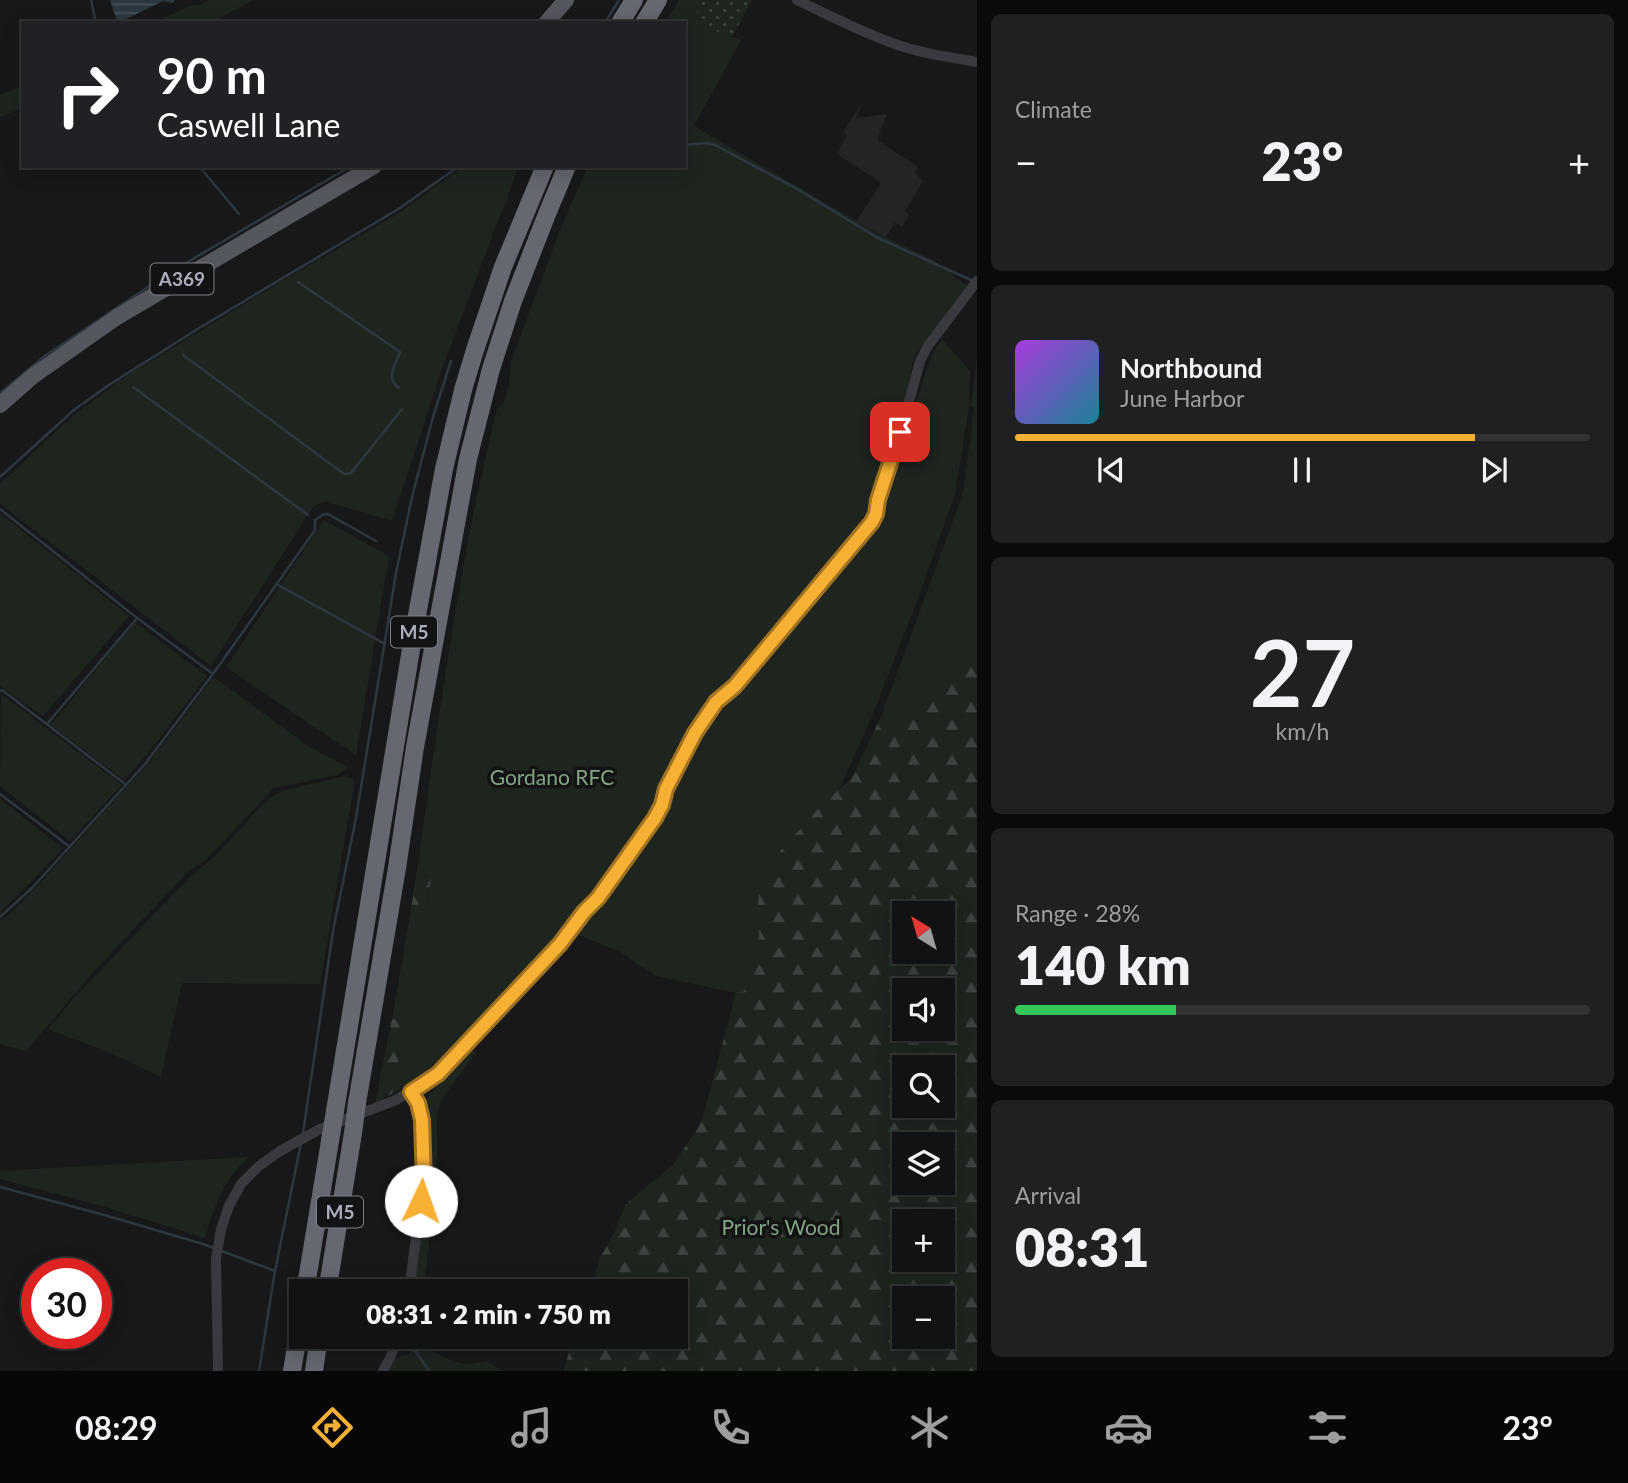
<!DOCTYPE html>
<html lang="en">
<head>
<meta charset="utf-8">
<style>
  :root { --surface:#121214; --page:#1f2022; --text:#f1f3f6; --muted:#9c9ea0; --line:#313234; --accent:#f6b034 }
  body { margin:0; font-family:Lato,sans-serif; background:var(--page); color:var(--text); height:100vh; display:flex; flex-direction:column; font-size:26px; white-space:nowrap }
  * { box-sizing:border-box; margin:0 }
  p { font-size:23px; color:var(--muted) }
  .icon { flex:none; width:38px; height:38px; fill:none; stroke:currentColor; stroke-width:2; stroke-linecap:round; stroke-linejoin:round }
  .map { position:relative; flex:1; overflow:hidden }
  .sheet { display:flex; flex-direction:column; gap:14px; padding:14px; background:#0a0a0b; width:651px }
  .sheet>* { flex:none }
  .guide { position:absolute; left:21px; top:21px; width:665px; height:147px; border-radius:0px; box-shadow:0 4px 18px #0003,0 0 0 2px var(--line); background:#202124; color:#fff; overflow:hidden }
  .needle { width:46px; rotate:323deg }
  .buttons { position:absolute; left:892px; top:901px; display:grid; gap:14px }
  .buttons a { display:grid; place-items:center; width:63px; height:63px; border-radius:0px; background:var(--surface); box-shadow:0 4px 18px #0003,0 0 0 2px var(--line); font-size:35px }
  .speed { position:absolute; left:21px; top:1258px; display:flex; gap:14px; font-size:35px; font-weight:700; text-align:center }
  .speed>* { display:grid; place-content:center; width:91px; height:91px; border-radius:50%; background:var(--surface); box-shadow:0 4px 18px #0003,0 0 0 2px var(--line); line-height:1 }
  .speed .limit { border:10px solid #d22; background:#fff; color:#111 }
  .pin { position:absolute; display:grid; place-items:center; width:60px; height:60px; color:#fff; margin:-30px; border-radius:14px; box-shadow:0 4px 10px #0006 }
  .me { position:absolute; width:77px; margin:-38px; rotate:3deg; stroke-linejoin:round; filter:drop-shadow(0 0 5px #0008) }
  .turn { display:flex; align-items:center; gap:24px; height:147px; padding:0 21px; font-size:32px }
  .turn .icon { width:91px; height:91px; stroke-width:2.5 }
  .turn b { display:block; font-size:49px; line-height:60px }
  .big { font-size:52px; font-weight:800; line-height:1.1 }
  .sheet .card { flex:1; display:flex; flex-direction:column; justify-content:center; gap:10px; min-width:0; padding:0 24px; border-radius:10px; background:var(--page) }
  .sheet .dial { align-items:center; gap:0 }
  .dial b { font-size:91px; line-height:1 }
  .song { display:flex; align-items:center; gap:21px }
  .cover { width:84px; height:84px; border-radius:10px; background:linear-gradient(135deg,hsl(280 70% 55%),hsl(190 70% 35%)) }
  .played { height:7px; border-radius:4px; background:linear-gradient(90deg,var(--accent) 80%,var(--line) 80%) }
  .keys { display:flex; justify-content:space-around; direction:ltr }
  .heat { display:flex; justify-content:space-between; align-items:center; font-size:38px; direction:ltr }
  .charge { height:10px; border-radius:5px; background:linear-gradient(90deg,#34c759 28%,var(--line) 0) }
  .trip { position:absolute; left:289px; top:1279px; width:399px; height:70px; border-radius:0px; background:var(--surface); box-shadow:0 4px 18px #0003,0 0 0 2px var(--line); font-weight:800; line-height:70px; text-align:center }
  .tab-bar { display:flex; height:112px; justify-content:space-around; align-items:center; background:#070708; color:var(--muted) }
  .tab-bar .icon { width:49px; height:49px }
  .tab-bar .on { color:var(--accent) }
  .tab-bar b { font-size:32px; color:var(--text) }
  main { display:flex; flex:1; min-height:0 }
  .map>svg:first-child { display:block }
</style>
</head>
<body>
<main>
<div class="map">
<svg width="977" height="1371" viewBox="0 0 977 1371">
  <defs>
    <pattern id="forest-firs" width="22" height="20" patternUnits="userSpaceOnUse" patternTransform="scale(1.75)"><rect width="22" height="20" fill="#1e251f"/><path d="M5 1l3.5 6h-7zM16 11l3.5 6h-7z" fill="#3c423d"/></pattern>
    <pattern id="garden-dots" width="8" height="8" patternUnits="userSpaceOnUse" patternTransform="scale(1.75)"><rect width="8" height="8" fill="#1e251f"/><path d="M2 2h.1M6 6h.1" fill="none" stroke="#3c423d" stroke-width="1.8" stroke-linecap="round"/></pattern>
    <pattern id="water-rules" width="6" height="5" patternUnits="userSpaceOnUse" patternTransform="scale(1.75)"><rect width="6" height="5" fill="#2d373f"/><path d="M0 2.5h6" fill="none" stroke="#495159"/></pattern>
  </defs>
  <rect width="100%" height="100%" fill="#18181a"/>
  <path fill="#242427" d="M862,103L856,118L887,114L877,140L918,167L915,173L923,181L905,211L909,215L902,227L895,222L886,237L856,222L881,183L837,154L847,135L843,132Z"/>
  <g fill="#1e251f" fill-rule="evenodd">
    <path d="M209,0H253L211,23H153L192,5H200Z"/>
    <path d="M679,0H702L694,22L741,40L694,126L880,235L934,260L969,288C958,303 948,318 936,332C929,341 920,345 915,356C909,370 912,380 908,393C896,440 879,488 857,531L735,681L725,686L711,698L697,724L692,722L677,760L660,789L656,808L635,841L605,884L582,907L465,1037L422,1075L392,1094L406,1020L392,1019L409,922L424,920L433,870H417C439,715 459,561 497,409L503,405L509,384L511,361L562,225L588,166H684V23H665Z"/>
    <path d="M23,86V108L0,117V95Z"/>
    <path d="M464,166H519L444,363L392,521L324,501L313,507L211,666L0,504V484L76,413L128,375L292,275L396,215Z"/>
    <path d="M942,339L970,371L969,407L955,494L919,596L875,709L840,788L847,783L856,772L881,717L960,502L964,487L974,407H971L977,355V1371H564L573,1337H676V1292L591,1291L599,1260L614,1233L626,1204L673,1165L698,1128L703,1117L736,993L656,976L620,952L577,934L597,911L636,858L668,809L695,745L705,730L780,638L845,563L874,532L882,518L883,503L929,363L936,348ZM905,914H943V952H905ZM905,990H943V1029H905ZM905,1068H943V1106H905ZM905,1144H943V1183H905ZM905,1222H943V1260H905ZM905,1298H943V1337H905Z"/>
    <path d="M0,513L129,616L43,716L0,686Z"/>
    <path d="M324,520L389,556L356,755L226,667Z"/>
    <path d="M135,622L207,676L150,751L124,780L51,725Z"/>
    <path d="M214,677L308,746L344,765L347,768L337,775L274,788L214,851L204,861L187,873L140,922L91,975L26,1051L0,1044V921L18,906L41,882L150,761Z"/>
    <path d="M1,694L122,785L70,841L0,786Z"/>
    <path d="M345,776L353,779L354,786L320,984L182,983L161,1077L108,1052L48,1029L73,999L157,911L193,874L215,856L268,799L282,791Z"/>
    <path d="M0,799L63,848L34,879L0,912Z"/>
    <path d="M467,1049L477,1051L442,1099C434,1117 438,1135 437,1154C435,1200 429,1246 423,1291L413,1292L427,1170V1097Z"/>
    <path d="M249,1157C225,1178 213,1207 205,1238L102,1206L0,1179V1171Z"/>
    <path d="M405,1337H415L414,1341C440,1353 456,1371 486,1361L503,1371H389C395,1361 395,1356 408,1355L410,1351C406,1346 402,1344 405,1337Z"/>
  </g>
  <g fill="url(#forest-firs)" fill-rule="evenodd">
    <path d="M971,666L977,668V1371H564L573,1337H676V1292L591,1291L599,1260L614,1233L626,1204L673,1165L698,1128L703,1117L736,993L743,992C755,976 760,953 759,933C759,927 757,921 757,916C758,903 760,894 756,882L766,871L772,860L807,822L823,803L847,783L852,777L881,717L884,725L900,712L958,672ZM905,914H943V952H905ZM905,990H943V1029H905ZM905,1068H943V1106H905ZM905,1144H943V1183H905ZM905,1222H943V1260H905ZM905,1298H943V1337H905Z"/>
    <path d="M433,869L424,920L409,922L417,870Z"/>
    <path d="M392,1019L406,1020L392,1094L383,1098L375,1104Z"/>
  </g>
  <path fill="url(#garden-dots)" d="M702,0H752L732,37L693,22Z"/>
  <path fill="url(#water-rules)" d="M110,0H175L173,3L163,1L120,22L116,18Z"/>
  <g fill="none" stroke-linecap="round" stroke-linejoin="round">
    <g stroke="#2d373f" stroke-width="2.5">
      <path d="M91,0L96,23"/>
      <path d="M605,23L619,0"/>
      <path d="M684,145L706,143L715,145L799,190L878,238L973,281"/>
      <path d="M199,166L239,214"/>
      <path d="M298,282L400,352C395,366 385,378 399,388"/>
      <path d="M183,355L344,474L351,473L402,409"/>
      <path d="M133,387L308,515"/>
      <path d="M0,393L46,355L169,273L351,166"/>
      <path d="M0,477L75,409L109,385L196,330L400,208L459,166"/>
      <path d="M0,509L137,618L213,674"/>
      <path d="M278,585L385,644"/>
      <path d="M0,691L2,690L125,784"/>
      <path d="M47,724L137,618"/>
      <path d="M0,794L70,847"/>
      <path d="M0,917L32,888L145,764L213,674L315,530V520L322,515L328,514L376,541"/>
      <path d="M303,1133L333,931L356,818L396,573L412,497L433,417L451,361"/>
      <path d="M0,1187L108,1216L203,1244L275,1271"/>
      <path d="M410,1343L429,1371"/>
      <path d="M259,1371L275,1271L301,1143"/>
    </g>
    <g stroke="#393a3f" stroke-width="10">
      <path d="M797,0C828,15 859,31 892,43C919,53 948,57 977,62"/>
      <path d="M386,1285L390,1292"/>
      <path d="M409,1292L423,1182L422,1120L418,1103L411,1092"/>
      <path d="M218,1371L216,1259L221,1229L229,1206L241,1184L259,1166L280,1151L320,1129L396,1100L438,1074L560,944L584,912L598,898L655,818L662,805L666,789L695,733L716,702L735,686L872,522L876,514L878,500L911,395L920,361L928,346L977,281"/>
      <path d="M383,1371L390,1358L398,1337"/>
    </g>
    <g stroke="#55575e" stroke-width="16">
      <path d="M546,23L566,0"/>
      <path d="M0,405L33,376L117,317L374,166"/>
    </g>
    <g stroke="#656870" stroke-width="18">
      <path d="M620,23L634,0"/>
      <path d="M644,23L658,0"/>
      <path d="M357,1103L397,868L415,747L468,459L491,369L513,301L547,214L567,166"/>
      <path d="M335,1111L413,637L444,469L463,390L475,350L503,267L545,166"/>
      <path d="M305,1292L330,1141"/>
      <path d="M327,1292L353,1133"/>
      <path d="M292,1371L301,1318"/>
      <path d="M314,1371L319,1337"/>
    </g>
    <g stroke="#656870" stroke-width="18">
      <path d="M353,1133L357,1103"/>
      <path d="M330,1141L335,1111"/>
    </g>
  </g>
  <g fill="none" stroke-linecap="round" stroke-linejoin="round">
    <g stroke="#a07222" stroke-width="18">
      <path id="route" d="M421,1201L424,1182L422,1120L418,1103L411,1092L438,1074L560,944L584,912L598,898L655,818L662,805L666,789L695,733L716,702L735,686L872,522L876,514L878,500L900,432"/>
    </g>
    <use href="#route" stroke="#f6b034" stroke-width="12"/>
  </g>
  <g text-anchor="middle" stroke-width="7" stroke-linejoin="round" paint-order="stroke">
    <g fill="#131315" stroke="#7d8088" stroke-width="2">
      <rect x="150.5" y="263.5" width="63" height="31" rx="5"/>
      <rect x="391" y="616.5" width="46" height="31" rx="5"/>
      <rect x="317" y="1196.5" width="46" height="31" rx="5"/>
    </g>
    <g font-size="19" font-weight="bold" fill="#aaafba">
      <text x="182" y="286">A369</text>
      <text x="414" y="639">M5</text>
      <text x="340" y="1219">M5</text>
    </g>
    <g font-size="21" fill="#81a582" stroke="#131315">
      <text x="552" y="785">Gordano RFC</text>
      <text x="781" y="1235">Prior's Wood</text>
    </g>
  </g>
</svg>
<div class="buttons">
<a><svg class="needle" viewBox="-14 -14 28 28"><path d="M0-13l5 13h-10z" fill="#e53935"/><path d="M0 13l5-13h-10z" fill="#9c9ea0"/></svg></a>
<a><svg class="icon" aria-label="sound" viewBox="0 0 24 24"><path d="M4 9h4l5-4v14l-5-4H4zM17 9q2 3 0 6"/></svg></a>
<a><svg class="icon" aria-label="search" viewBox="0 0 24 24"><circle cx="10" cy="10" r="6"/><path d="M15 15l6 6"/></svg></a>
<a><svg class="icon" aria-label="layers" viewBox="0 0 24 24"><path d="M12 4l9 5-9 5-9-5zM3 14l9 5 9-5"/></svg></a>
<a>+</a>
<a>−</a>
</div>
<div class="speed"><div class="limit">30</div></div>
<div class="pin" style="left:900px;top:432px;background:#d93025"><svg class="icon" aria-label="arrive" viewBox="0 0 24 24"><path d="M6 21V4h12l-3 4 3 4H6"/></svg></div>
<svg class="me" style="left:421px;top:1201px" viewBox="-20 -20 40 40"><circle r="19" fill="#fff"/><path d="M0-13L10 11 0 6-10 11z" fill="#f6b034"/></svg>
<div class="trip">08:31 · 2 min · 750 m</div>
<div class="guide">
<div class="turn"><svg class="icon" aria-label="right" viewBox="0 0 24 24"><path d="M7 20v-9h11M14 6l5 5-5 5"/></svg><div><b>90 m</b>Caswell Lane</div></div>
</div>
</div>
<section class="sheet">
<div class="card"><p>Climate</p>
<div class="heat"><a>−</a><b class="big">23°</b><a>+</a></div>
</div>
<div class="card">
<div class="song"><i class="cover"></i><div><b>Northbound</b><p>June Harbor</p></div></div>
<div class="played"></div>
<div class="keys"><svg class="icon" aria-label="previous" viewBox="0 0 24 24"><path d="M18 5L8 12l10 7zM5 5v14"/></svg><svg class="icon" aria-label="pause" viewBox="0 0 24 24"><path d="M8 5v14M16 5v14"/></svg><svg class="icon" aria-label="next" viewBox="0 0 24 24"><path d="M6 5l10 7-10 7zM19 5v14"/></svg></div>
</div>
<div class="card dial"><b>27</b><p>km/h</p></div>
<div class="card"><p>Range · 28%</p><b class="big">140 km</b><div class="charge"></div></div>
<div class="card"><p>Arrival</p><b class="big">08:31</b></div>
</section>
</main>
<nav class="tab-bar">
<b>08:29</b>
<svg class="icon on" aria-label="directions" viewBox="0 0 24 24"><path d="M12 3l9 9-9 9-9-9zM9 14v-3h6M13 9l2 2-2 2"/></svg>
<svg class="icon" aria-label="music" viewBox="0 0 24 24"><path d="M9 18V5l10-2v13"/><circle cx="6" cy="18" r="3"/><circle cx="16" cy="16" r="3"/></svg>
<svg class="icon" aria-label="phone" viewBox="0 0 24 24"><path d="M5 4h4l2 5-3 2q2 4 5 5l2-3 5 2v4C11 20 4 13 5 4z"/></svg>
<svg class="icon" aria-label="climate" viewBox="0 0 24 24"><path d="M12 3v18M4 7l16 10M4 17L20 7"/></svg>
<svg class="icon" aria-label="car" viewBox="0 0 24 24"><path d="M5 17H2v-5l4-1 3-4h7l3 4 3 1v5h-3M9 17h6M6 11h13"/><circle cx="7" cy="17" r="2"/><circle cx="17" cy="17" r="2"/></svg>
<svg class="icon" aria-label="filters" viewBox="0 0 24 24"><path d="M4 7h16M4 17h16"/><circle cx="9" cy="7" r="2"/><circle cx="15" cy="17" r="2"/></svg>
<b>23°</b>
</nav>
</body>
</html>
